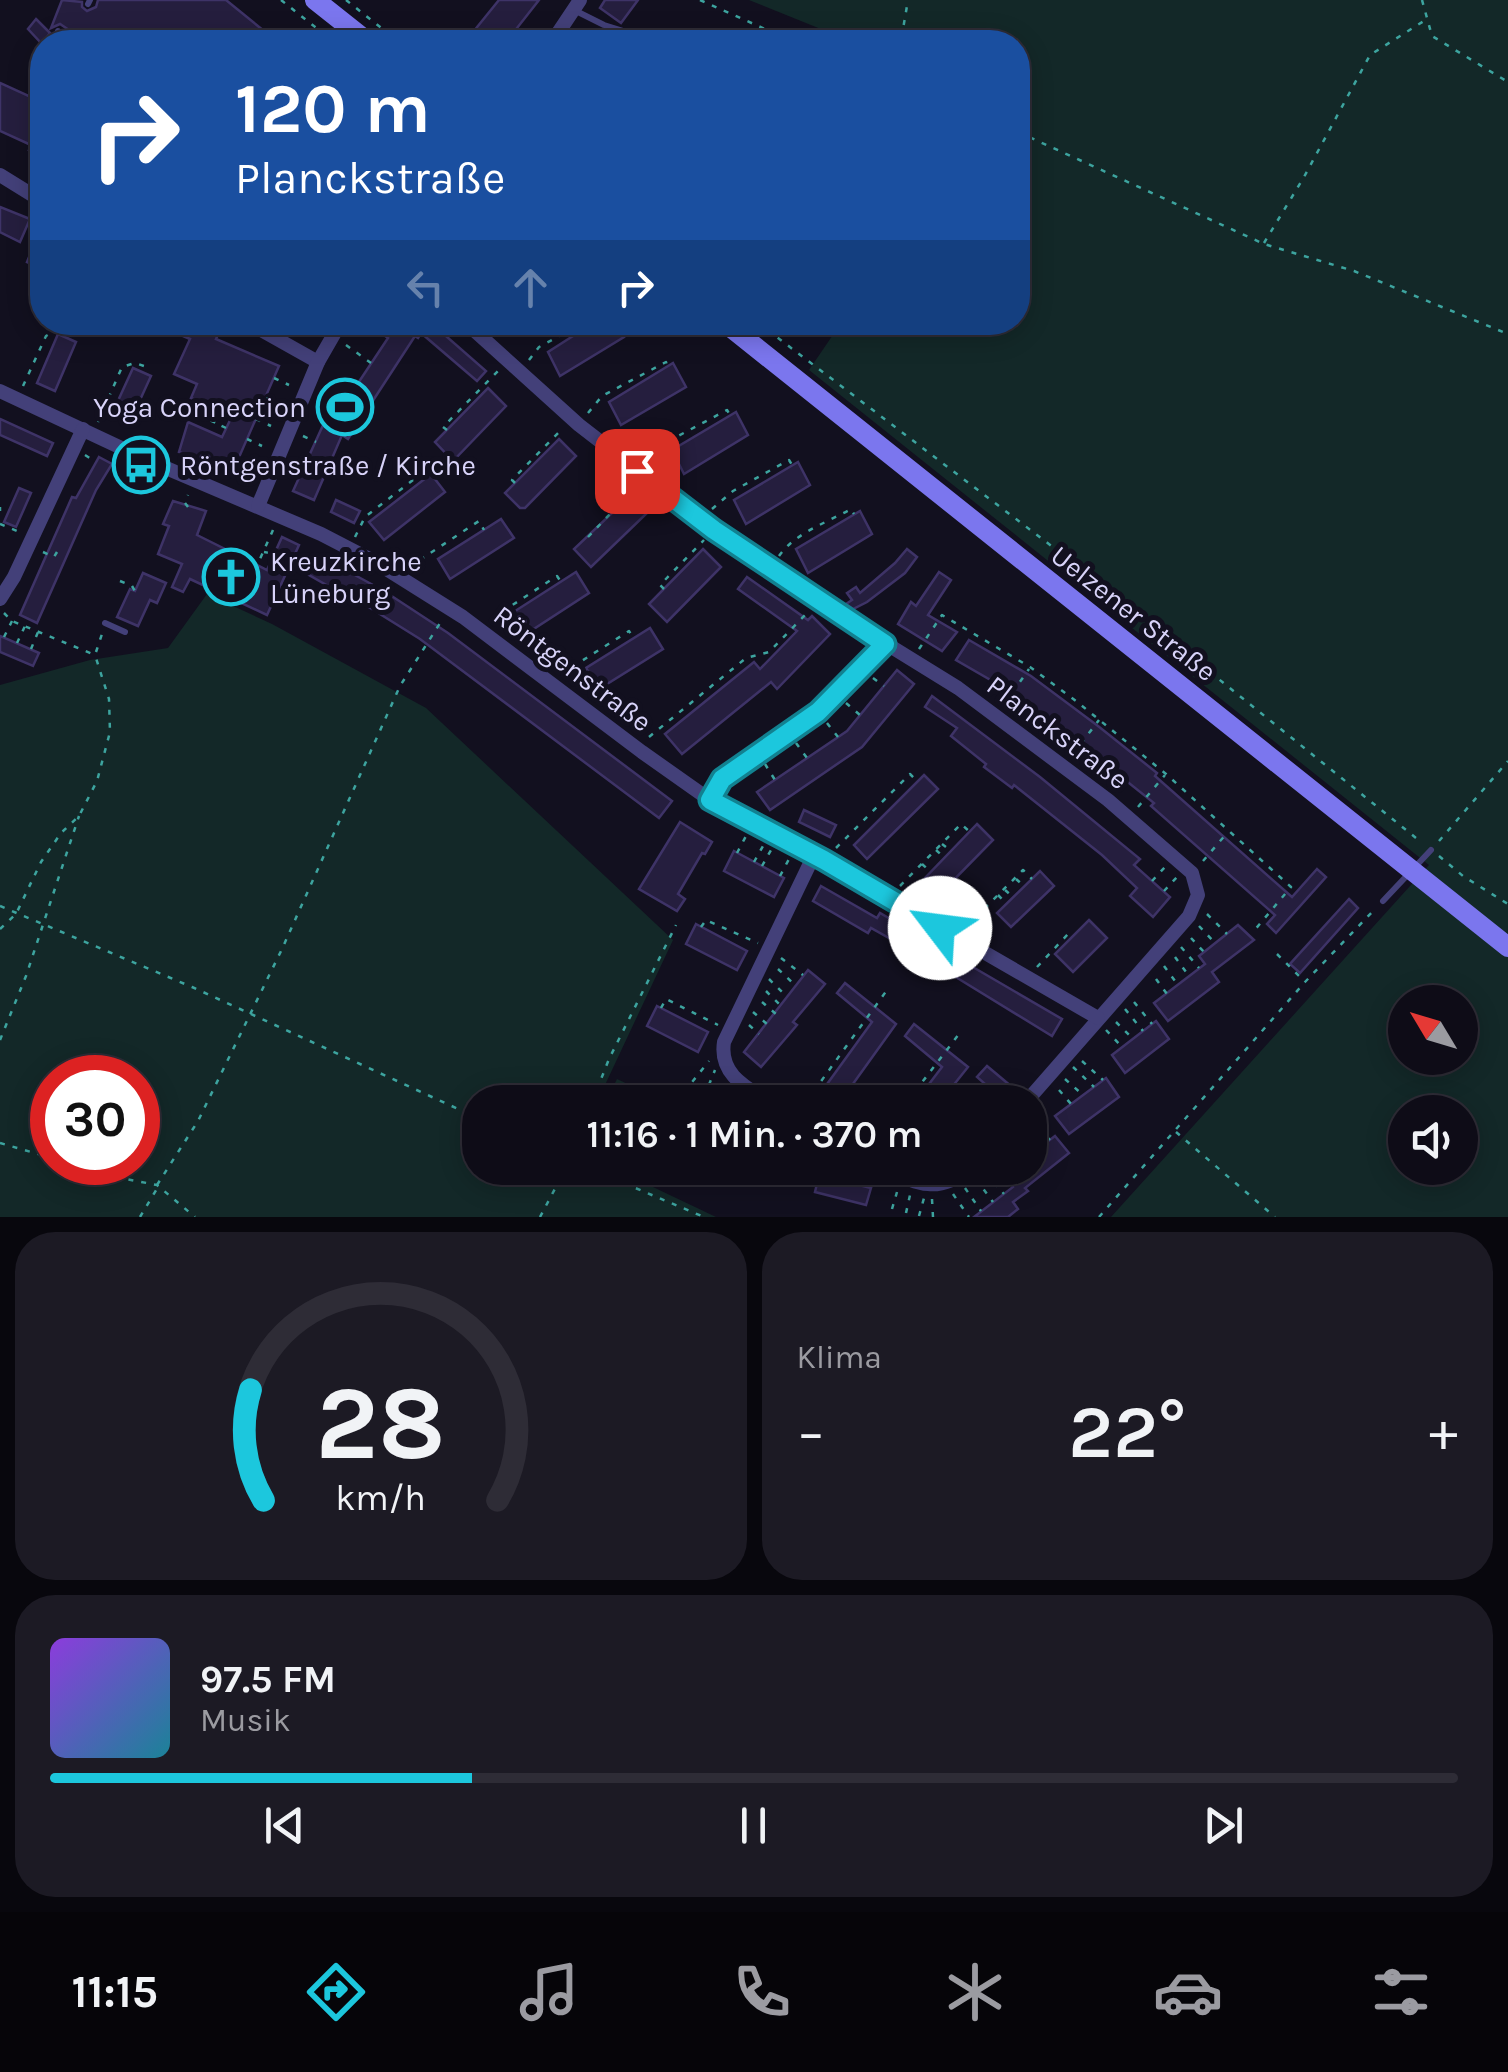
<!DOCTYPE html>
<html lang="de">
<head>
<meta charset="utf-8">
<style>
  :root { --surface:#0e0c17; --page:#1c1a24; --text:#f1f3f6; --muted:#9b9ba1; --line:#2e2c36; --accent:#1cc7dd }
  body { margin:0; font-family:Karla,sans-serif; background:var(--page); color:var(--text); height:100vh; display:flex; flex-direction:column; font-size:38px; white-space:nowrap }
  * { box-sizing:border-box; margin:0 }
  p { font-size:32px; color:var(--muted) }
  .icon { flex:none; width:55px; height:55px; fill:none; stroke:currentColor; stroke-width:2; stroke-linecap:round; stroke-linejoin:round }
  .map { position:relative; height:1217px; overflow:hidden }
  .details { display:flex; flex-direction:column; gap:15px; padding:15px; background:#08070d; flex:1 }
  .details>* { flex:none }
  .top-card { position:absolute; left:30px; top:30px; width:1000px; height:305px; border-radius:40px; box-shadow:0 5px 25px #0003,0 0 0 2px var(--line); background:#1a4fa0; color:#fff; overflow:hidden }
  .needle { width:65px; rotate:308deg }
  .buttons { position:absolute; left:1388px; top:985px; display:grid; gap:20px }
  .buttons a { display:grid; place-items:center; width:90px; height:90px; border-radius:50%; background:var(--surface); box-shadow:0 5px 25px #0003,0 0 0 2px var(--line); font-size:50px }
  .speed { position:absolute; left:30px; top:1055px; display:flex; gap:20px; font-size:50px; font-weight:700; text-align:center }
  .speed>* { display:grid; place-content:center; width:130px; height:130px; border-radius:50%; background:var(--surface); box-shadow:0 5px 25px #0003,0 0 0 2px var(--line); line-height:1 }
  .speed .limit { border:15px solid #d22; background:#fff; color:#111 }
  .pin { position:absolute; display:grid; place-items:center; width:85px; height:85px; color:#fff; margin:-42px; border-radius:20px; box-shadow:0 5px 15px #0006 }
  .me { position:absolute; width:110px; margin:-55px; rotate:300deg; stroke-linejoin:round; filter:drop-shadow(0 0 8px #0008) }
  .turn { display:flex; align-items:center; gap:35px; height:210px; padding:0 40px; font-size:45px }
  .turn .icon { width:130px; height:130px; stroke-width:2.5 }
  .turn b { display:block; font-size:70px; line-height:85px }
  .lanes { display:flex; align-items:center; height:95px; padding:0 40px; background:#0003; justify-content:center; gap:50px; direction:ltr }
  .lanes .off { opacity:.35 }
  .big { font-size:75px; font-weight:600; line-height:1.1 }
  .details .tile { flex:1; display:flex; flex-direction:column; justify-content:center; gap:15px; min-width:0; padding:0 35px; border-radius:40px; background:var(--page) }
  .details .dial { align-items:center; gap:0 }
  .dial svg { height:260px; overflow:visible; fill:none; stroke:var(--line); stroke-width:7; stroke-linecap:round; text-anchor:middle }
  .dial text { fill:var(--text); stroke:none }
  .song { display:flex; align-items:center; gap:30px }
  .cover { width:120px; height:120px; border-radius:15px; background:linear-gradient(135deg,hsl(270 70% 55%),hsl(190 70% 35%)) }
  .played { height:10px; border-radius:5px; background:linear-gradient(90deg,var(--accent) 30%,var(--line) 30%) }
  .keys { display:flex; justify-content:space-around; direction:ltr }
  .heat { display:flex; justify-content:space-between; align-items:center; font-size:55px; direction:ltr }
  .details .tiles { flex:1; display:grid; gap:15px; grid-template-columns:1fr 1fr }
  .tile:last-child { grid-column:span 2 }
  .trip { position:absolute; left:462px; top:1085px; width:585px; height:100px; border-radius:40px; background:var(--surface); box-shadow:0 5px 25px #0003,0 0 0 2px var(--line); font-weight:600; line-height:100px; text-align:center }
  .dock { display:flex; height:160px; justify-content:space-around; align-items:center; background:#060509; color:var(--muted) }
  .dock .icon { width:70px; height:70px }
  .dock .on { color:var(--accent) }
  .dock b { font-size:45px; color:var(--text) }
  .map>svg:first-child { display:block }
</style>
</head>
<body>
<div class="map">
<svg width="1508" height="1217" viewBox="0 0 1508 1217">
  <rect width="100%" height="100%" fill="#12101f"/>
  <g fill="#132828" fill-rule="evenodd">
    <path d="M749,0H1508V1217H1111L1429,865L809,370L841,323L1018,322V42H853ZM1405,1002H1460V1058H1405ZM1405,1112H1460V1168H1405Z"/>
    <path d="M207,594L272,624L426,708L673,940L597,1102H480V1168H613L716,1217H0V685L90,660L168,648ZM52,1078H138V1162H52Z"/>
    <path d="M617,1079L665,1102H606Z"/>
  </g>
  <g fill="#251e3e" stroke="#3e3367" stroke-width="2.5">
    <path d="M62,0L82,2V7L87,11L96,7L98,0H226L264,31L254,42H86L81,41L79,32H72L60,24L51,28Z"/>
    <path d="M499,0H539L506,42H465Z"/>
    <path d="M605,0H638L621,23L600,8Z"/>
    <path d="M36,19L50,33L42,44L28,29Z"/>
    <path d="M0,83L42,102V156L29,150L31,145L0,131Z"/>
    <path d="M0,207L30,219L20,242L0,232Z"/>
    <path d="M42,225V264L38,267L27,262Z"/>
    <path d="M151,322H203L220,330L216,339L279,366L233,471L179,452L188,422L222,437L232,416L191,398L197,384L174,374L190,339Z"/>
    <path d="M365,322H430L486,371L477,381L421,333L418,338L415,336L348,439L342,435L314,500L293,491L324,423L329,427L388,338Z"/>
    <path d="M595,322H616L624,337L560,376L548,352Z"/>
    <path d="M58,334L76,342L55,391L37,383Z"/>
    <path d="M673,363L686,387L621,425L609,402Z"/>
    <path d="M133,368L151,376L129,424L111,416Z"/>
    <path d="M488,388L506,406L453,461L435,442Z"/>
    <path d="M736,412L748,435L684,474L672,450Z"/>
    <path d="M0,419L53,443L47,456L0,435Z"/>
    <path d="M559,439L576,456L525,508H520L505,493Z"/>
    <path d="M99,457L112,464L96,490L37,623L20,615L72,497L76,498Z"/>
    <path d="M798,462L810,485L746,524L734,500Z"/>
    <path d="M431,474L445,492L384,540L369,522Z"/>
    <path d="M19,488L31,493L16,527L4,522Z"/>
    <path d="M629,497L646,514L591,567L574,549Z"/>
    <path d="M336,500L360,511L354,523L331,512Z"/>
    <path d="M173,501L206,511L197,535L267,570L282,537L299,545L267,615L190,579L183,592L172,587L182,564L158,554L169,526L163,524Z"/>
    <path d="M860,511L872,534L808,573L796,549Z"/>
    <path d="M501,519L514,538L450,579L438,559Z"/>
    <path d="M703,549L721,567L667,622L649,604Z"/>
    <path d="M907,549L917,557L905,573L867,602L853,609L846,604L852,600L847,593L856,587L860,593L895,563Z"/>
    <path d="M320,556L384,591L448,633L672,801L659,818L420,639L359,601L358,603L309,575Z"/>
    <path d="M576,572L589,593L526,634L512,613Z"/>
    <path d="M939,572L951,580L928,615L957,632L942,651L898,624L911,602L916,606Z"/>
    <path d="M143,573L166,583L157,603L150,600L138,626L117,617L130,589L135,591Z"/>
    <path d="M747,577L808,620L812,616L830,634L777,689L771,682L682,754L665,734L754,662L760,669L797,631L738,589Z"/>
    <path d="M650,628L663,649L599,689L586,668Z"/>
    <path d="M0,636L39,653L33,666L0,652Z"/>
    <path d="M969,640L1031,676L1098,726L1157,773L1155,776L1292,897L1317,869L1326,877L1276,933L1267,924L1275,915L1151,806L1154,803L1074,739L1072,741L1018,700L1020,697L956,660Z"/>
    <path d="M897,670L914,684L862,747L770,810L757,792L847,731Z"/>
    <path d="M932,696L1040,777L1140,859L1134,865L1170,897L1153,917L1130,896L1137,888L1102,855L1014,785L1012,788L984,767L986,764L951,736L957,728L925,707Z"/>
    <path d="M924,775L938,789L867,859L854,845Z"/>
    <path d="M804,810L836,825L830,837L799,822Z"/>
    <path d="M680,822L712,842L705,854L702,853L678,894L685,899L677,911L639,889Z"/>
    <path d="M977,824L993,840L941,893L925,878Z"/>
    <path d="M734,851L784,878L774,897L724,871Z"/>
    <path d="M1040,871L1054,886L1011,927L997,913Z"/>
    <path d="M821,886L877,918L880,913L1062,1019L1052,1036L928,960L871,928L868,933L813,901Z"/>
    <path d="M1349,899L1358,908L1300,973L1290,964Z"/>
    <path d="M1089,920L1107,938L1073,972L1055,954Z"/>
    <path d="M696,924L747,951L737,970L686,944Z"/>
    <path d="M1238,925L1254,940L1212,972L1219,982L1168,1021L1154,1003L1205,964L1199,956Z"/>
    <path d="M808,970L825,984L793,1022L797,1025L761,1067L744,1052Z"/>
    <path d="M845,983L896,1024L840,1102H823L817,1098L872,1022L837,993Z"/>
    <path d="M657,1006L708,1032L698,1052L647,1026Z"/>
    <path d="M1156,1021L1169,1039L1125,1073L1112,1055Z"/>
    <path d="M914,1024L968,1067L940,1102H918L922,1098L920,1096L942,1067L905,1036Z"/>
    <path d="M987,1066L1012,1087L1002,1099L977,1077Z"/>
    <path d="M1106,1078L1119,1097L1069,1134L1055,1116Z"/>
    <path d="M1055,1136L1069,1153L1025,1188L1028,1191L1013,1202L1018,1209L1008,1217H974L1013,1187L1011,1183L1018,1178L1009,1168H1030V1155Z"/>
    <path d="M819,1175L871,1188L866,1205L815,1192Z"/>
  </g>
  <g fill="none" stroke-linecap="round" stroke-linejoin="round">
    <g stroke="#3da49f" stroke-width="2.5" stroke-dasharray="5 8" stroke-linecap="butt">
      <path d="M281,0L334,42"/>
      <path d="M346,0L399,42"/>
      <path d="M700,0L794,42"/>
      <path d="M1422,0L1432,36L1508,82"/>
      <path d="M874,42L902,35L908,0"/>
      <path d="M1018,132L1264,244L1354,271L1508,334"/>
      <path d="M1264,243L1304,177L1370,55L1427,19"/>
      <path d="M587,322L589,326"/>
      <path d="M757,322L1087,573L1421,842"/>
      <path d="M346,345L371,363"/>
      <path d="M529,360L539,347L585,322"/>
      <path d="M274,378L289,385"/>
      <path d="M23,386L46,336L59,328L70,333L68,339"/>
      <path d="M325,386L347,401"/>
      <path d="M265,398L280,405"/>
      <path d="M588,413L602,396L666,362L667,366"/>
      <path d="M199,415L220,425"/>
      <path d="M256,419L271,426"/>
      <path d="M98,422L122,367L135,363L144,366L141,372"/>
      <path d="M226,428L220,425L228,407L234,410"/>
      <path d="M447,430L443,427L498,371"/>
      <path d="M303,436L316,442"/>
      <path d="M247,439L262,446"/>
      <path d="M85,455L96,462"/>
      <path d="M649,459L663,444L727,410L730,415"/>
      <path d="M237,461L252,468"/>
      <path d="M287,472L299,478"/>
      <path d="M515,483L512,480L560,431"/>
      <path d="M0,507V511"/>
      <path d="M188,507L185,503L188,495"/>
      <path d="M712,509L733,491L789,460L792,465"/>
      <path d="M0,524L17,531"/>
      <path d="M355,537L365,517L413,480L416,485"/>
      <path d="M588,537L634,489"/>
      <path d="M43,552L54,557L57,552"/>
      <path d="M264,552L275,554"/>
      <path d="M779,556C795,533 826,523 851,509L854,514"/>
      <path d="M409,567L479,521L484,530"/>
      <path d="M255,570L273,530"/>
      <path d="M120,581L132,586L135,591"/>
      <path d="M664,589L660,585L704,540"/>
      <path d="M4,613L12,621L95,655"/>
      <path d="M491,619L557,576L561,582"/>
      <path d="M4,637L12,621"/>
      <path d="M17,643L25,626"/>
      <path d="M31,649L38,632"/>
      <path d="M919,649L942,615L1030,667L1076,701L1166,774L1291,887L1253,932"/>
      <path d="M561,674L629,631L633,638"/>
      <path d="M873,678L884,686"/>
      <path d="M846,703L860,715"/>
      <path d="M1005,703L1029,669"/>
      <path d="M827,723L838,737"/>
      <path d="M649,737L746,658L769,652L810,610"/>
      <path d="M796,743L807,758"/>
      <path d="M1073,754L1099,720"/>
      <path d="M765,764L775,780"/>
      <path d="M1138,807L1165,775"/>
      <path d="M1439,841L1508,761"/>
      <path d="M942,844L951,851"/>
      <path d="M836,848L910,774L918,782"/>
      <path d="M936,850L945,858"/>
      <path d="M737,853L746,836"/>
      <path d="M1439,856L1463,876L1508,904"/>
      <path d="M1203,861L1227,833"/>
      <path d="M754,862L763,846"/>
      <path d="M922,864L931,872"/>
      <path d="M762,866L771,850"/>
      <path d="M780,876L789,859"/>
      <path d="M1016,879L1024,886"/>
      <path d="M1152,881L1165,867"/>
      <path d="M900,886L961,824L970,832"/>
      <path d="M1005,890L1013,897"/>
      <path d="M1164,891L1177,877"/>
      <path d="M998,895L1006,903"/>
      <path d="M0,906L192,987L480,1119"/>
      <path d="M1207,914L1227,934"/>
      <path d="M1199,926L1215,943"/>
      <path d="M701,927L706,920L758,943"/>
      <path d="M966,927L1023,870L1032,879"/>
      <path d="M0,929L16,914L41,862L61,833L79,816L97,781L110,732L109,699L95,655L102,634"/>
      <path d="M1191,938L1204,952"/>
      <path d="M1181,947L1199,968"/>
      <path d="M1277,954L1304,981"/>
      <path d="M1175,957L1189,976"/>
      <path d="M781,958L803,975"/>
      <path d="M1164,966L1178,985"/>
      <path d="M1037,967L1069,933L1072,936"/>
      <path d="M778,969L795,985"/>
      <path d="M769,979L786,996"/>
      <path d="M1156,979L1167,994"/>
      <path d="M766,991L779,1004"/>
      <path d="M762,1002L776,1014"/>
      <path d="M1134,1002L1152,1024"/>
      <path d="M661,1008L666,999L718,1025"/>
      <path d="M1125,1009L1143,1031"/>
      <path d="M753,1012L767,1024"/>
      <path d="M1116,1022L1133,1039"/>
      <path d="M749,1025L759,1034"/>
      <path d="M1106,1030L1122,1047"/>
      <path d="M0,1040L26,976L79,816"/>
      <path d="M1082,1061L1103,1080"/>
      <path d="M1073,1067L1094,1087"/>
      <path d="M1065,1079L1083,1095"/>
      <path d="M1059,1090L1071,1104"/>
      <path d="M704,1097L715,1070"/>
      <path d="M717,1101L724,1084"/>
      <path d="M592,1102L609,1059L676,925"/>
      <path d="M676,1102L709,1061"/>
      <path d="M806,1102L887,990"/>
      <path d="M907,1102L959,1034"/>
      <path d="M1030,1119L1050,1140"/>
      <path d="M1176,1132L1275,1217"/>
      <path d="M1030,1139L1038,1149"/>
      <path d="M0,1143L52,1158"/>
      <path d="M66,1162L100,1174L157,1185L195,1217"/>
      <path d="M588,1168L704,1217"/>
      <path d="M985,1173L1004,1194"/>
      <path d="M827,1177L828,1168"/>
      <path d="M976,1179L993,1202"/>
      <path d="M839,1180L840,1168"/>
      <path d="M851,1183L853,1168"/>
      <path d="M632,1184L641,1168"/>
      <path d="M157,1185L198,1121L282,949L400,686L442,620"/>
      <path d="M864,1186L865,1168"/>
      <path d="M965,1188L981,1211"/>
      <path d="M953,1194L969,1217"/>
      <path d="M932,1199L933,1217"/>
      <path d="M892,1209L897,1192"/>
      <path d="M906,1213L910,1195"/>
      <path d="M919,1216L924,1198"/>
      <path d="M140,1217L158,1187"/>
      <path d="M540,1217L566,1168"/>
      <path d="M1099,1217L1305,982L1375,909"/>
    </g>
    <g stroke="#434079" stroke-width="6">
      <path d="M88,4L90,0"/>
      <path d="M576,11L604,25L659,42"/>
      <path d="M53,42L58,31"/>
      <path d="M62,42L65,34"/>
      <path d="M73,42L75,38"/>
      <path d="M105,623L125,632"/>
      <path d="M1383,901L1431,850"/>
    </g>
    <g stroke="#434079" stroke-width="14">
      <path d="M552,42L580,0"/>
      <path d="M0,175L42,201"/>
      <path d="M247,322L318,362"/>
      <path d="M465,322L579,425L703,521L869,633L958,688L1108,800L1192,873L1198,895L1189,916L1026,1102"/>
      <path d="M0,391L145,459L321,534L377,563L463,617L642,752L710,800L824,860L1098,1018"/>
      <path d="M258,506L318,362L341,322"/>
      <path d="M0,599L14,577L83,429"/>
      <path d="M710,800L722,779L818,712L885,643"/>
      <path d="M769,1102C745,1087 719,1074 724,1042L814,855"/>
      <path d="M885,1168C916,1185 941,1194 969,1168"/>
    </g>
    <g stroke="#7b76ee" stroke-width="20">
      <path d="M315,0L368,42"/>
      <path d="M724,322L1508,947"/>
    </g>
  </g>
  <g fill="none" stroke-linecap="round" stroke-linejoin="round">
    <g stroke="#128190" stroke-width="25">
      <path id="route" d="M637,471L714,530L885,644L818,712L722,779L710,800L824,860L940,928"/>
    </g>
    <use href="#route" stroke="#1cc7dd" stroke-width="18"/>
  </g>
  <defs>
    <g id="stadium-ring" transform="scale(2.875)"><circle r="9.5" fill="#12101f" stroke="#1cc7dd" stroke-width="1.5"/><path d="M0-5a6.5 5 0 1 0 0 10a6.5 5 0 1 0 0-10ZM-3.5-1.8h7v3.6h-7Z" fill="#1cc7dd"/></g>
    <g id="bus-ring" transform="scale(2.875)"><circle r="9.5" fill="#12101f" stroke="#1cc7dd" stroke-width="1.5"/><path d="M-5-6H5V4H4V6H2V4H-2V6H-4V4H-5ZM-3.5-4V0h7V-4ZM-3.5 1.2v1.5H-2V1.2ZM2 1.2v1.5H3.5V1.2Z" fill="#1cc7dd"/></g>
    <g id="church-ring" transform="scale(2.875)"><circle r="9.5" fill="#12101f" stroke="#1cc7dd" stroke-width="1.5"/><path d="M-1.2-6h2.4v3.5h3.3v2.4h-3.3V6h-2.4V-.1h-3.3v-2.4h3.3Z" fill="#1cc7dd"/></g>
  </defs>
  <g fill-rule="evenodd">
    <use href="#stadium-ring" x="345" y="407"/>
    <use href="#bus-ring" x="141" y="465"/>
    <use href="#church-ring" x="231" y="577"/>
  </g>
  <g text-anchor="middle" stroke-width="10" stroke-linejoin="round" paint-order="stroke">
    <g font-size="28" fill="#d8d3f9" stroke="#12101f" text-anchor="start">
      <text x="306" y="417" text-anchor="end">Yoga Connection</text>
      <text x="180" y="475">Röntgenstraße / Kirche</text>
      <text x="270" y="571">Kreuzkirche<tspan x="270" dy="32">Lüneburg</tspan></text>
    </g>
    <g font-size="28" fill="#d8d3f9" stroke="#12101f">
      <text transform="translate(1134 613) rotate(38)" y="10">Uelzener Straße</text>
      <text transform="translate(573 668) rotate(37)" y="10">Röntgenstraße</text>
      <text transform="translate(1058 732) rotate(37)" y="10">Planckstraße</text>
    </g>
  </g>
</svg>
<div class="buttons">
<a><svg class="needle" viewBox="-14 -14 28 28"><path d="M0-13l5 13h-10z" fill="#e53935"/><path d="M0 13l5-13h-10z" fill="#9b9ba1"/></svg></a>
<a><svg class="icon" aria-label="sound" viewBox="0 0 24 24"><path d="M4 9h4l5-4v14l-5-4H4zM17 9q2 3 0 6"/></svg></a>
</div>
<div class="speed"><div class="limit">30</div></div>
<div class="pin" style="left:637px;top:471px;background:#d93025"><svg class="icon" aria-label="arrive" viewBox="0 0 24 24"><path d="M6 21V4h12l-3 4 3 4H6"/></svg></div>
<svg class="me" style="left:940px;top:928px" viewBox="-20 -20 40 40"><circle r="19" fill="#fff"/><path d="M0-13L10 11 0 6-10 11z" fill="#1cc7dd"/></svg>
<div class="trip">11:16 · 1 Min. · 370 m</div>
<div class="top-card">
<div class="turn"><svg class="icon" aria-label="right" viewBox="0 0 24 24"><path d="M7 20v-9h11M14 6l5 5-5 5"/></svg><div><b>120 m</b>Planckstraße</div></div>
<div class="lanes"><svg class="icon off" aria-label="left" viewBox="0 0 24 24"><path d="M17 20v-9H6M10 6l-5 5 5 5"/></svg><svg class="icon off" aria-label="ahead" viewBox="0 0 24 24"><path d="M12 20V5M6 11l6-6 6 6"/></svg><svg class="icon" aria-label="right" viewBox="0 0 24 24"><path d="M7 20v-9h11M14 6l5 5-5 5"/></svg></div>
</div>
</div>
<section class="details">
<div class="tiles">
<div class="tile dial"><svg viewBox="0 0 100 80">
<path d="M14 69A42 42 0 1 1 86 69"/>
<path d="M14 69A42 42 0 0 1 10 35" stroke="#1cc7dd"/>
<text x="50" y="56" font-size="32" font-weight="700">28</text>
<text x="50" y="72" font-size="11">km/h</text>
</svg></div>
<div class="tile"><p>Klima</p>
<div class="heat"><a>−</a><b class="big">22°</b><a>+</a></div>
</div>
<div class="tile">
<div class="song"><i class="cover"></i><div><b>97.5 FM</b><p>Musik</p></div></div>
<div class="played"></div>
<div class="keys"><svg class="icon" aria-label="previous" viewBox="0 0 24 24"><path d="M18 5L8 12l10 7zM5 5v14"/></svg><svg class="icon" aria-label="pause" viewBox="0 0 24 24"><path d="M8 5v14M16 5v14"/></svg><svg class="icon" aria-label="next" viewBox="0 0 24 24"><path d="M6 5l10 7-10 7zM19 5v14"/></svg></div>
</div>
</div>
</section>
<nav class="dock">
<b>11:15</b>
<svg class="icon on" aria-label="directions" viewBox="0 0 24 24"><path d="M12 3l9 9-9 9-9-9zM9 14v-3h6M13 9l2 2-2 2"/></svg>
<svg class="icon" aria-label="music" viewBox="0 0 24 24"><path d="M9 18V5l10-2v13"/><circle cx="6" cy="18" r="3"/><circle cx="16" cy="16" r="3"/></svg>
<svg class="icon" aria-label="phone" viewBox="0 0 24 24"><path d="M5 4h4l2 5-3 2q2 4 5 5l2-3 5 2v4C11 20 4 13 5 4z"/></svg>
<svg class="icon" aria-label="climate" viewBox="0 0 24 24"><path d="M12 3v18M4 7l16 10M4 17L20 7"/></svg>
<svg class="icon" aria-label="car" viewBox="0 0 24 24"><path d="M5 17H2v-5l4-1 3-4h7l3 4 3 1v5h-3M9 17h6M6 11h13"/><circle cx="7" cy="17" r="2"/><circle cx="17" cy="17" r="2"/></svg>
<svg class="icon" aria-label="filters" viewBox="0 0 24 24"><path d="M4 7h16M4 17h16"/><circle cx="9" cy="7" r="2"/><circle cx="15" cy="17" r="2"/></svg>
</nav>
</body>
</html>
